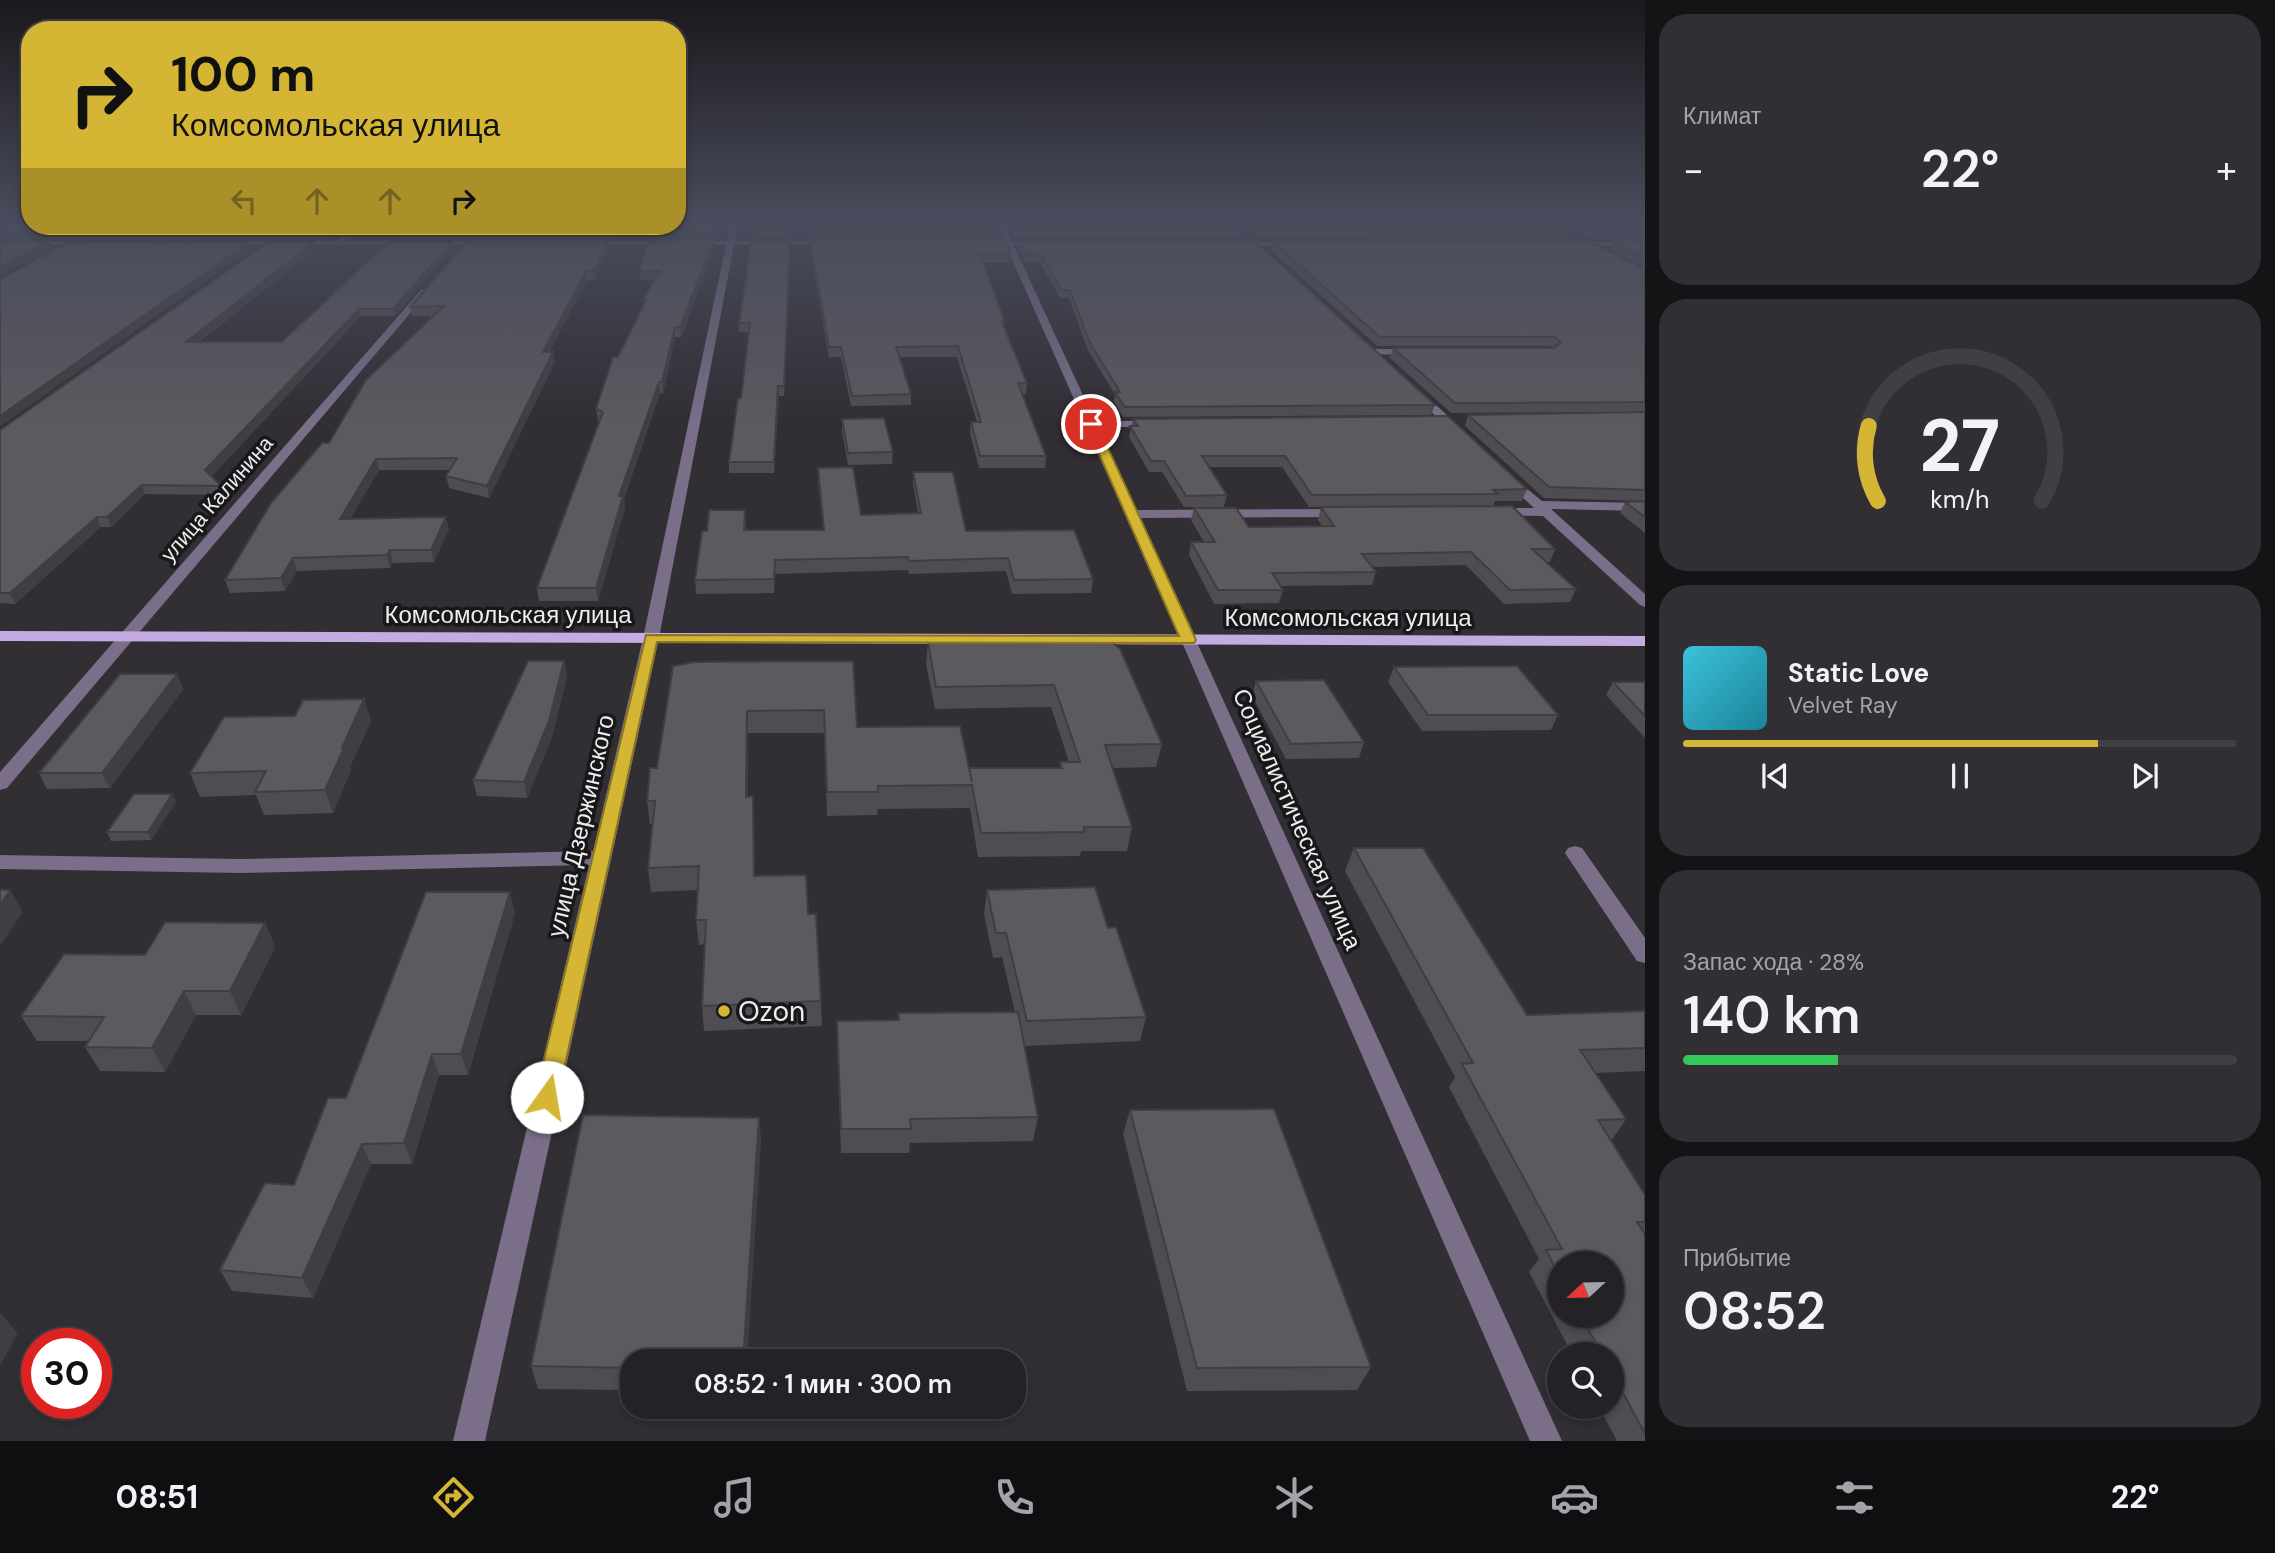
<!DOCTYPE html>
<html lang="ru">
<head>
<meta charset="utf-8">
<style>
  :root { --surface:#252227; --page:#312f33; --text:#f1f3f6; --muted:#a3a4a7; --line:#423f44; --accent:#d5b534 }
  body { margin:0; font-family:"DM Sans",sans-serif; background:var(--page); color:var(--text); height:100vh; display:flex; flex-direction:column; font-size:26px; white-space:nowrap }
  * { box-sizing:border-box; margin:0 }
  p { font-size:23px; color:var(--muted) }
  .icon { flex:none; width:38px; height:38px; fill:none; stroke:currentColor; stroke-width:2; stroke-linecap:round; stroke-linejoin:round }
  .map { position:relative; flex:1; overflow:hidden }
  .drawer { display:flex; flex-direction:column; gap:14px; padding:14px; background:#141315; width:630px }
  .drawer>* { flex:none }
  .guide { position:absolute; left:21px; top:21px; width:665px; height:214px; border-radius:28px; box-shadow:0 4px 10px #0003,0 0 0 2px var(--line); background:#d5b534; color:#111; overflow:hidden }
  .needle { width:46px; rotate:248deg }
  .controls { position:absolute; left:1547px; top:1251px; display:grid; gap:14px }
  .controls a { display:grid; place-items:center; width:77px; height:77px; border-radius:50%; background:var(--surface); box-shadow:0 4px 10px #0003,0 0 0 2px var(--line); font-size:35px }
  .speed { position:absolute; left:21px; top:1328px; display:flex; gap:14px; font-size:35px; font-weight:700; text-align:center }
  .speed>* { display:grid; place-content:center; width:91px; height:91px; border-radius:50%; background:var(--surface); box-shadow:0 4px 10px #0003,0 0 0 2px var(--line); line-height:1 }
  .speed .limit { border:10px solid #d22; background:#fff; color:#111 }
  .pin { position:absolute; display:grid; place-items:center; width:60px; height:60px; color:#fff; margin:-30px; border:4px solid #fff; border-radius:50%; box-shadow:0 2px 7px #0007 }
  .me { position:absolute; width:77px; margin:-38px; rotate:13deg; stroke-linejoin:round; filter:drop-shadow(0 0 5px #0008) }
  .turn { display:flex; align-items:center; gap:24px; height:147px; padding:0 35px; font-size:32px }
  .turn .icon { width:91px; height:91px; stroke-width:2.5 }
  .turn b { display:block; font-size:49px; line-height:60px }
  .lanes { display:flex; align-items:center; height:66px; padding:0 35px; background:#0003; justify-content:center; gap:35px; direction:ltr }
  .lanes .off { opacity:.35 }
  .big { font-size:52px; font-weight:600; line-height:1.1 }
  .drawer .tile { flex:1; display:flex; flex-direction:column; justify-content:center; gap:10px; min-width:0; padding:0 24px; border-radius:28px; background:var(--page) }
  .drawer .dial { align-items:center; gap:0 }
  .dial svg { height:182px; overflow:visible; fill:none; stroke:var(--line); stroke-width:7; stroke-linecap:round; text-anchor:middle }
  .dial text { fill:var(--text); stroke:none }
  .song { display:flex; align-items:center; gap:21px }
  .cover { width:84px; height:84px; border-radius:10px; background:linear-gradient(135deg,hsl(190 70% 55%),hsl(190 70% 35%)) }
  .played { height:7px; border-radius:4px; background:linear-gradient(90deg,var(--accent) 75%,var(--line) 75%) }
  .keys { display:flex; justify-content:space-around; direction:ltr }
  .heat { display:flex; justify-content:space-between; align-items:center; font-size:38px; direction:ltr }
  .charge { height:10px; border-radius:5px; background:linear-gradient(90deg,#34c759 28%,var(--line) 0) }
  .trip { position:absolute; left:620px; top:1349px; width:406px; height:70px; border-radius:28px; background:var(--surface); box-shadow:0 4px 10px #0003,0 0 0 2px var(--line); font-weight:600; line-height:70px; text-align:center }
  .dock { display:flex; height:112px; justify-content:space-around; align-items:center; background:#0f0e10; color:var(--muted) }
  .dock .icon { width:49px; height:49px }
  .dock .on { color:var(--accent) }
  .dock b { font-size:32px; color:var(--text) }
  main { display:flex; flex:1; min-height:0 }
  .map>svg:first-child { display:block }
</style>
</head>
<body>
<main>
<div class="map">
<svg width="1645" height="1441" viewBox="0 0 1645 1441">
  <rect width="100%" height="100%" fill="#312e34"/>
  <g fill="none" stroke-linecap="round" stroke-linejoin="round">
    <g fill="#7a6e89" fill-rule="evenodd">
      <path d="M731,220H739L735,241H833L837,243L833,245H734L659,638L485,1441H453L589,865L240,873L0,869V855L240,859L593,851L643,638L726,245H588L584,243L588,241H727Z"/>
      <path d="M994,220H1002L1012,242H1043L1047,244L1014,246L1095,421H1154L1160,424L1154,427H1098L1137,510L1343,509L1350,513L1343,517L1140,518L1562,1441H1530L1181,640L1006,246L979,244L1004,242Z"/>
      <path d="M357,226H365L347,241H486L490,243L486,245H227L223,243L227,241H337Z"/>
      <path d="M0,241H91L95,243L91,245H0Z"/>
      <path d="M1235,242H1295L1299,244L1295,246H1232Z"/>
      <path d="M1575,242H1645V246H1572Z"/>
      <path d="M422,289L429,291L7,788L0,790V772Z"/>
      <path d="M1371,349H1413L1418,352L1413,355L1367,354L1366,352Z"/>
      <path d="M1414,392H1422L1463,430V434H1455L1414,396Z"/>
      <path d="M1508,473L1542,501L1645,503V511L1551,509L1645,594V607L1640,605L1543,516L1489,515L1487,512L1494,508H1534L1504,480L1502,477Z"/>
      <path d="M1575,846L1582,848L1645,938V963L1637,961L1565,853L1568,848Z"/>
    </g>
    <path fill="#c4ace3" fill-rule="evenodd" d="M0,631L1645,636V646L0,641Z"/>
  </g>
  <g fill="#4f4d52" fill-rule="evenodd">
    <path d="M0,220L345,226L329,238L0,239Z"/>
    <path d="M677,220H725L718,238H653L652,234Z"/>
    <path d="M754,220H996L1001,231L1000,238H808L805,222L791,223V238H753Z"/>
    <path d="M1005,220H1234L1244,231L1242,238H1014Z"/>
    <path d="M1239,220H1553L1571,231L1568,239L1259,238Z"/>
    <path d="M1557,220H1645V239H1591Z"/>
    <path d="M621,226L615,238H401L400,234Z"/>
    <path d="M714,240L715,249L681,337H675L663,393H660L624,499L625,508L598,601H539L537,588L599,421H598L596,409L618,357L643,306V300L655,280H640L639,271Z"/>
    <path d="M810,240L1011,254L1010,263H983L1005,322L1004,327L1027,383L1026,394H1022L1046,456L1045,468H979L970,433L971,422H977L957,357H900L911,394V405L851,406L841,357H829L810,249Z"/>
    <path d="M790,241L784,396H779L774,473H729V462L741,398L749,332H739V323Z"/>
    <path d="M1019,241L1435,405L1431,415L1123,417L1114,402L1115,395L1088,350L1069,298H1060L1040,262H1025L1018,249Z"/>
    <path d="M1272,241L1645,269V412L1451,413L1390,358L1393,348H1552L1550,346H1377L1270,249Z"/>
    <path d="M1612,241H1645V268L1609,249Z"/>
    <path d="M316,249L199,342H282L453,249L394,316H361L212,476L221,486L224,495L145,494L111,527H101L15,604L0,603V430Z"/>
    <path d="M610,249L595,280H587L549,352L555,362L489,498L449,488L446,476L450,470H379L350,519L449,529L434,562L393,563L390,568L297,571L285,591L230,593L225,580L329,443L434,316H412L410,307Z"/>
    <path d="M1645,412V501L1544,498L1465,426L1468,415Z"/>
    <path d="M842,419L893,452L892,464L848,465L842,431Z"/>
    <path d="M1133,419L1527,489L1522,501H1495L1493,506L1309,507L1282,467H1209L1227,495L1224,507H1184L1162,472H1149L1129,437Z"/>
    <path d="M818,468L861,515L918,513L913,484V472L966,531L1093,579L1091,593L1012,594L1006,571L909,574L908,570L775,574L774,593L696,594L695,580L707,531L745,510L746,530H823L818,480Z"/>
    <path d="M1645,501V533L1620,513L1625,502Z"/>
    <path d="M1321,507L1555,549L1550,562H1546L1576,589L1570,602L1504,604L1466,565L1372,567L1376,572L1372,585L1280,586L1283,590L1279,603L1214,604L1189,555L1191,542H1204L1191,520L1194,508L1249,527L1322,526L1318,520Z"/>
    <path d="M1099,639L1162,744L1156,767L1113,768L1132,827L1127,851H1081L1080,856L978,857L970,808L878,809L877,815L827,816L824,733H748V796H753L755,876L808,914L821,1001L822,1026L704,1031L702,1006L705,944L699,945L696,920L698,890L651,892L648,868L653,824H650L647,801L657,768L673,666L853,661L857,727L969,769L1060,768V762H1069L1051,707L935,709L926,664L928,642Z"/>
    <path d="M564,661L567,676L552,737L527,798L477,796L473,780Z"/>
    <path d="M1394,667L1558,715L1551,730L1422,731L1388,682Z"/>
    <path d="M177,674L183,689L110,788L47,789L39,773Z"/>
    <path d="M1256,681L1364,742L1359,758L1286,759L1252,696Z"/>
    <path d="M1613,682H1645V738L1606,695Z"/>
    <path d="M364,699L371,721L350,767L351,770L333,813L264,815L256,795L200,797L190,773L295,716Z"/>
    <path d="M172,794L176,802L151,840L111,841L107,832Z"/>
    <path d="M1354,848L1527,1015L1645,1011V1071L1595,1073L1626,1119L1611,1141L1645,1195V1441H1617L1599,1407H1612V1354H1572L1529,1272L1539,1259L1449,1087L1455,1077L1345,871ZM1559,1264L1612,1316H1559Z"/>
    <path d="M987,890L1108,928L1146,1017L1140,1041L1024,1046L1038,1117L1033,1141L910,1143L909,1153H841L837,1045V1021L898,1020L1015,1012L1002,957L993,958L984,914Z"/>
    <path d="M515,913L468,1075H439L412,1164H371L313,1298L232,1291L220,1270L294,1185L346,1098Z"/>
    <path d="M265,923L275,947L241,1015H196L165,1072L100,1071L85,1047L89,1041H37L21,1016L145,955Z"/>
    <path d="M1130,1110L1371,1367L1357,1390L1187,1391L1123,1134Z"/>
    <path d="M759,1118L761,1143L632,1362V1390L538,1389L531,1366Z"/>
  </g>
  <g fill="#403e42">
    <path d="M723,220H725L718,238V234Z"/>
    <path d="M791,220H805V222L791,223V238Z"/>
    <path d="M335,226H345L329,238L327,232Z"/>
    <path d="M618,226H621L615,238L614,234Z"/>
    <path d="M609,240L610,249L595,280L594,271Z"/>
    <path d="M714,240L715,249L681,337L680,327Z"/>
    <path d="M49,241L52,248L0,276V268Z"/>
    <path d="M249,242L251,249L0,427V416Z"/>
    <path d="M314,242L316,249L189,349L186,342Z"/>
    <path d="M452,242L453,249L394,316L393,309Z"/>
    <path d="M586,271L587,280L544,362L543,352Z"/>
    <path d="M359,309L361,316L209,479L205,470Z"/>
    <path d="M675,327V337L663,393L662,382Z"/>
    <path d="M553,352L555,362L489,498L487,486Z"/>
    <path d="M659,382L660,393L624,499L625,508L598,601L596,588L619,496Z"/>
    <path d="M778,386L779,396L774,473V462Z"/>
    <path d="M376,459L379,470L343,531L340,519Z"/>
    <path d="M142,485L145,494L111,527L107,517Z"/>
    <path d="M97,517L101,527L15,604L10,593Z"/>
    <path d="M446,517L449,529L434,562L431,550Z"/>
    <path d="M390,550L393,563L390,568L387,555Z"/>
    <path d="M293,558L297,571L285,591L281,578Z"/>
    <path d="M564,661L567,676L552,737L527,798L524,782Z"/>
    <path d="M177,674L183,689L110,788L102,773Z"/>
    <path d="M364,699L371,721L350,767L351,770L333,813L325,790L342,748Z"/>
    <path d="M747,711L748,733V820L746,797Z"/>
    <path d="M172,794L176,802L151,840L148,832Z"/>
    <path d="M753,796L754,820L755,900L754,876Z"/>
    <path d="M10,890L23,912L0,946V905Z"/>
    <path d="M510,892L515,913L468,1075L461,1054Z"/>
    <path d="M265,923L275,947L241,1015L230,991Z"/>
    <path d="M184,991L196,1015L165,1072L152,1048Z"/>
    <path d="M432,1054L439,1075L412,1164L404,1143Z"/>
    <path d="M759,1118L761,1143L747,1362H743Z"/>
    <path d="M362,1144L371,1164L313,1298L302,1278Z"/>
    <path d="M0,1313L18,1333L0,1366Z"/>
  </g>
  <g fill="#5c595f" stroke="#403e42" stroke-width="2">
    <path d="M0,220H30V226H335L327,232L0,233Z"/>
    <path d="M677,220H723L718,234H652L655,226H677Z"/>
    <path d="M754,220H791V231H752Z"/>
    <path d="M806,220H996L1001,231H808Z"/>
    <path d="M1010,220H1234L1244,231H1014Z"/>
    <path d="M1249,220H1553L1571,231H1261Z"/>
    <path d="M1573,220H1645V232H1594Z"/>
    <path d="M409,226H618L614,234H400Z"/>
    <path d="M468,240H609L594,271H586L543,352H553L487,486L446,476L457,458L376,459L340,519L446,517L431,550H390L387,555L293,558L281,578L225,580L271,503L322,443H329L366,380L444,306L410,307Z"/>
    <path d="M649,240H714L680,327H675L662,382H659L619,496H623L596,588H537L603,412L596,409L613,357H618L646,300H643L660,271H639Z"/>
    <path d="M810,240H1005L1011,254H980L1005,322H1002L1027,383H1018L1046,456H980L971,422H981L958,346L896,347L911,394L852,396L841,347H829Z"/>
    <path d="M0,241H49L0,268Z"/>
    <path d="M72,241L249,242L0,416V279Z"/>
    <path d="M751,241H790L784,386H778L774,462H729L738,398H741L750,323H739Z"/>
    <path d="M1019,241H1255L1435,405L1125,407L1115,392H1120L1089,341L1070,290H1061L1041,254H1025Z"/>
    <path d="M1272,241H1589L1645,269V402L1455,403L1393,348H1554L1561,342L1554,337H1380Z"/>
    <path d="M1612,241H1645V258Z"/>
    <path d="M269,242H314L186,342H282L389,242H452L393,309H359L205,470L221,486L142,485L107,517H97L10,593H0V430Z"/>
    <path d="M1645,412V490L1549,487L1468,415Z"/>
    <path d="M1448,416L1527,489L1493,490L1498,494L1312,495L1285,456H1202L1227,495L1186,496L1164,461H1151L1130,426H1138L1133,419Z"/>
    <path d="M884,418L893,452L848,453L842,419Z"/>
    <path d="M853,467L861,515L921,513L913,472H953L966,531L1074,530L1093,579L1014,580L1008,558L909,561L908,557L775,560L774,579L695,580L702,531H707L709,510H745L744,530H824L818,468Z"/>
    <path d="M1645,501V517L1625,502Z"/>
    <path d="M1512,506L1555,549H1532L1576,589L1510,590L1471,552L1362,554L1376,572L1272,573L1283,590H1218L1191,542H1215L1194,508H1236L1249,527L1334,526L1321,507Z"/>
    <path d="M1099,639L1113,643L1120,649L1162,744L1105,745L1132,827H1084V832L981,833L972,785L878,786V792H827L824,710L747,711L746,797L753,796L754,876L806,875L808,914H816L821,1001L702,1006L706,920H696L699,866L648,868L655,801H647L650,768H657L673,666L694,662L853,661L857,727L960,726L972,782L969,768H1062L1060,762H1080L1054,685L936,687L928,642Z"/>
    <path d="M528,661H564L549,721L524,782L473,780Z"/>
    <path d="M1517,666L1558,715H1428L1394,667Z"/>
    <path d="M120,674H177L102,773H39Z"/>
    <path d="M1324,680L1364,742L1291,744L1256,681Z"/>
    <path d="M1613,682H1645V716Z"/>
    <path d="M364,699L342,748H344L325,790L255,792L266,771L190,773L224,717L295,716L303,700Z"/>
    <path d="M134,794H172L148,832H107Z"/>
    <path d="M1354,848H1423L1527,1015L1645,1011V1048L1580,1050L1626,1119L1598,1120L1645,1195V1222H1637L1645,1234V1434L1612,1372V1354H1602L1581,1316H1612V1264H1559V1275L1546,1250L1562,1249L1462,1064L1473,1063Z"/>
    <path d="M1095,887L1108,928L1116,927L1146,1017L1027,1021L1006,933H996L987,890Z"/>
    <path d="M0,890H10L0,905Z"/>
    <path d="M426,892H510L461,1054H432L404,1143L362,1144L302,1278L220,1270L265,1183L294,1185L328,1098H346Z"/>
    <path d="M165,922L265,923L230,991H184L152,1048L85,1047L104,1017L21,1016L64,954L145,955Z"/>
    <path d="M1018,1012L1038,1117L910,1119L911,1129H841L837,1021L899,1020L898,1013Z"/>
    <path d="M1274,1109L1371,1367L1197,1368L1130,1110Z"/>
    <path d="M583,1115L759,1118L743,1362H632V1368L531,1366Z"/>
  </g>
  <linearGradient id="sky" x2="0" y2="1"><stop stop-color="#1b191d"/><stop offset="0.52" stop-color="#484c5c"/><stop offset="1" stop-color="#484c5c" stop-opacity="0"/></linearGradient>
  <rect width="1645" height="422" fill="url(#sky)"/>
  <path fill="#d5b534" stroke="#8a7622" stroke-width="2" d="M1088,421L1097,424L1196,640L1194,643L657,642L558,1097L555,1104L547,1107L539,1104L535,1097L646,635L1179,636L1086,424Z"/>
  <circle fill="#d5b534" stroke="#181719" stroke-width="2.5" cx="724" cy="1011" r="7"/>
  <g text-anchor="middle" stroke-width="7" stroke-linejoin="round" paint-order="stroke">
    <g font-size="21" fill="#edecef" stroke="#181719">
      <text transform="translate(217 499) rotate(-49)" y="7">улица Калинина</text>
    </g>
    <g font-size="24" fill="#edecef" stroke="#181719">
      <text x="508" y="623">Комсомольская улица</text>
      <text x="1348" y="626">Комсомольская улица</text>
      <text transform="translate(1297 819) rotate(66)" y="8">Социалистическая улица</text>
      <text transform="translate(581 826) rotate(-77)" y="8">улица Дзержинского</text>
    </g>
    <g font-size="28" fill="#edecef" stroke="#181719" text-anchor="start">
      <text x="738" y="1021">Ozon</text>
    </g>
  </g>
</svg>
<div class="controls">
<a><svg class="needle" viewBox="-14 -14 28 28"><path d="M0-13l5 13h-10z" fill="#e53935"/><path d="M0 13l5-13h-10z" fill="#a3a4a7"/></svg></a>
<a><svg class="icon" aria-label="search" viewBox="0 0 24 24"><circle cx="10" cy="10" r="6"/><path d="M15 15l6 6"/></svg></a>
</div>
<div class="speed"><div class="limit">30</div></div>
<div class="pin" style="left:1091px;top:424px;background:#d93025"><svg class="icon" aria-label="arrive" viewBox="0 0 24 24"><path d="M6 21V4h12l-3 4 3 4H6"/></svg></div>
<svg class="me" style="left:547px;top:1097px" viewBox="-20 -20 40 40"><circle r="19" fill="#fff"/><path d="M0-13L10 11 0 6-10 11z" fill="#d5b534"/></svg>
<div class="trip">08:52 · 1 мин · 300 m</div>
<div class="guide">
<div class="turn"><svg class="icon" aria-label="right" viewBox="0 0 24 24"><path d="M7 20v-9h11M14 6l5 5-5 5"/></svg><div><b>100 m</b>Комсомольская улица</div></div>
<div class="lanes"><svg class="icon off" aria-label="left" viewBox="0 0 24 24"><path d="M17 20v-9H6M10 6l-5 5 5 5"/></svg><svg class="icon off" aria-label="ahead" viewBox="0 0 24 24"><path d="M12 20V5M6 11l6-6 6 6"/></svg><svg class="icon off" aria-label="ahead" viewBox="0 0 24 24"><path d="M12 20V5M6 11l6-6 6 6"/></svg><svg class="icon" aria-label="right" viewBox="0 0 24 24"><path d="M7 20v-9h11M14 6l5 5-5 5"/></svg></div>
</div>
</div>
<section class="drawer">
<div class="tile"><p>Климат</p>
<div class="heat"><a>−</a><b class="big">22°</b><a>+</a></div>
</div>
<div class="tile dial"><svg viewBox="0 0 100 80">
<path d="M14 69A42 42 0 1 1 86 69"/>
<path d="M14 69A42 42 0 0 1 10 36" stroke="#d5b534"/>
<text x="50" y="56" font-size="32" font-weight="700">27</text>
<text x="50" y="72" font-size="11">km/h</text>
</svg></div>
<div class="tile">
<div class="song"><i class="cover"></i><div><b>Static Love</b><p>Velvet Ray</p></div></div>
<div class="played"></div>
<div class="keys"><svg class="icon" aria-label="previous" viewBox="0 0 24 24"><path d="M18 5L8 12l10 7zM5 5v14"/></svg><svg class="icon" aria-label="pause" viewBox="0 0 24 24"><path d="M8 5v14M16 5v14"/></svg><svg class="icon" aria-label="next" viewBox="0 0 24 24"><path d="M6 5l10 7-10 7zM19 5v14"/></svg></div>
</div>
<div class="tile"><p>Запас хода · 28%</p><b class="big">140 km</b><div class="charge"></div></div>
<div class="tile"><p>Прибытие</p><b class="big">08:52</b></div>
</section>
</main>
<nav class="dock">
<b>08:51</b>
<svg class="icon on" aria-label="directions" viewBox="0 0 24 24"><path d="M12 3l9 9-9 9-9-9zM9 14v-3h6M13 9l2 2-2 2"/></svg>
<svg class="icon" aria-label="music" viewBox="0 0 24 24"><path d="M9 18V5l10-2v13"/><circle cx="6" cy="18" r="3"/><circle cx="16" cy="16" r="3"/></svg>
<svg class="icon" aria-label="phone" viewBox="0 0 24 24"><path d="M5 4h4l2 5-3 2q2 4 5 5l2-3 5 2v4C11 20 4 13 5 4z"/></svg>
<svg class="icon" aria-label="climate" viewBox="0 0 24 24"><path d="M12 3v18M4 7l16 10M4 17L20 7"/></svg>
<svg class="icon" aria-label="car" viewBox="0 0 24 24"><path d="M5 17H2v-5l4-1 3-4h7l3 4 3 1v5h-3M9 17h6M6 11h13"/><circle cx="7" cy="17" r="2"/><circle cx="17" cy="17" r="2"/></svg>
<svg class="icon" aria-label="filters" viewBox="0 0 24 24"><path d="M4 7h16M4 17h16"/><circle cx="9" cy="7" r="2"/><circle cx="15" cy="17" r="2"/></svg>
<b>22°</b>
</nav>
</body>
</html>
